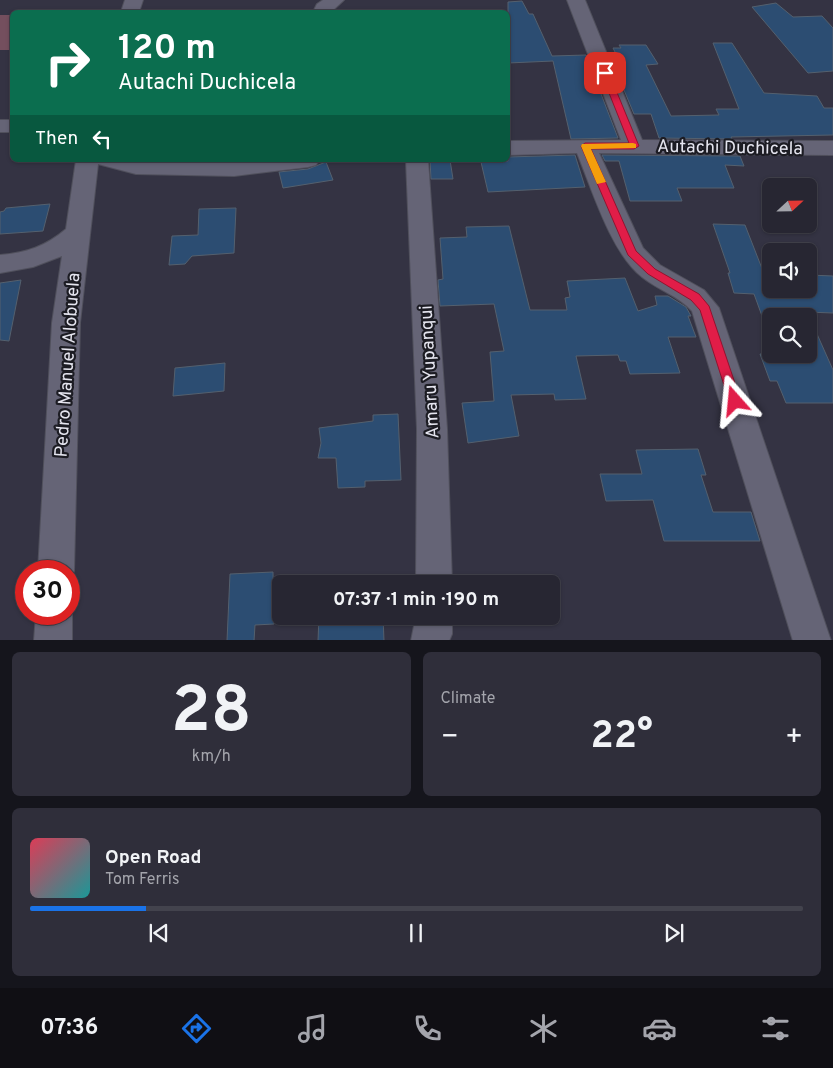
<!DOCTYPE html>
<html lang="en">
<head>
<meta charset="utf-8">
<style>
  :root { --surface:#272632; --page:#2f2e3a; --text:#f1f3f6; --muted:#a4a5ac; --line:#43434d; --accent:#1a73e8 }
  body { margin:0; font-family:Overpass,sans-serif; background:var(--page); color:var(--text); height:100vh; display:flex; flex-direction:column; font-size:19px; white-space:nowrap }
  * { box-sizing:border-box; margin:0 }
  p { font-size:16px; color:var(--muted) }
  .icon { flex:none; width:28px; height:28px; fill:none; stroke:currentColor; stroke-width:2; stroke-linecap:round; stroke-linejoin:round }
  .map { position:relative; height:640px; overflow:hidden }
  .details { display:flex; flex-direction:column; gap:12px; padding:12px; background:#15151c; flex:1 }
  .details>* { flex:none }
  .banner { position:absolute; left:10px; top:10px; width:500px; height:152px; border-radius:8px; box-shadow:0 1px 4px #0004,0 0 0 1px var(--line); background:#0b6e4f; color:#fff; overflow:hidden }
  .needle { width:32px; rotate:68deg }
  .tools { position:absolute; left:762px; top:178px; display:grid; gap:10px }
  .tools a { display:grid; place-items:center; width:55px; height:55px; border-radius:8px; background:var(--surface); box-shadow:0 1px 4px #0004,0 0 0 1px var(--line); font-size:25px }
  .speed { position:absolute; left:15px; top:560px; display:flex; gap:10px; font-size:25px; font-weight:700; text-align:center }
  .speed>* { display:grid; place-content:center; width:65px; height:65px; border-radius:50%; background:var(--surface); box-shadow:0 1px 4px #0004,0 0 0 1px var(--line); line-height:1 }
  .speed .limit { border:8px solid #d22; background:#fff; color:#111 }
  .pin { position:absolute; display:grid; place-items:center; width:42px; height:42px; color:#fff; margin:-21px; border-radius:10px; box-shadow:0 2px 8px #0006 }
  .me { position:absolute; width:55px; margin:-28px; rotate:342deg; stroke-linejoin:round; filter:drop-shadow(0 0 4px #0008) }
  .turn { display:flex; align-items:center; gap:18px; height:105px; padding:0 25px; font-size:22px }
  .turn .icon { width:65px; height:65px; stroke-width:2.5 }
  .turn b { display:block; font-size:35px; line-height:42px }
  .then { display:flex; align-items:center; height:48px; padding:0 25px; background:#0003; gap:10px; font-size:19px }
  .big { font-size:38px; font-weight:700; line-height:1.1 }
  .details .tile { flex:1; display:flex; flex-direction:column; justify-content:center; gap:8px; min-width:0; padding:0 18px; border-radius:8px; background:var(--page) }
  .details .dial { align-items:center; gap:0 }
  .dial b { font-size:65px; line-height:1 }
  .song { display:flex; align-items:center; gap:15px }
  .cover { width:60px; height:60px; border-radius:8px; background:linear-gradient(135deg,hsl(350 70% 55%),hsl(180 70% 35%)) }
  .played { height:5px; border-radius:2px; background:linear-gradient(90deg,var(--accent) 15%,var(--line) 15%) }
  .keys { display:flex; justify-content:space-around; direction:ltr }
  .heat { display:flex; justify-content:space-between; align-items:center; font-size:28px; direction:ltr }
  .details .tiles { flex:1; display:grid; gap:12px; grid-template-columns:1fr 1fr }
  .tile:last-child { grid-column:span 2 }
  .trip { position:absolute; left:272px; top:575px; width:288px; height:50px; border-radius:8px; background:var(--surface); box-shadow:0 1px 4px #0004,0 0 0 1px var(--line); font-weight:700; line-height:50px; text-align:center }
  .tabs { display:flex; height:80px; justify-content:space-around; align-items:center; background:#100f14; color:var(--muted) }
  .tabs .icon { width:35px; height:35px }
  .tabs .on { color:var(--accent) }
  .tabs b { font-size:22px; color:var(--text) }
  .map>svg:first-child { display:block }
</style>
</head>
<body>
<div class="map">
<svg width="833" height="641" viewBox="0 0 833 641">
  <rect width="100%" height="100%" fill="#343343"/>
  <rect fill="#744f5e" x="0" y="15" width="12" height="35"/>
  <g fill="#2c4d72" stroke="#54606e">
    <path d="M522,1L529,14H533L552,56L586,55L618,138L571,139L553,61L508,63V2Z"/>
    <path d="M776,3L793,17L822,16L833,28V71L808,73L752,7Z"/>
    <path d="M713,43H732L764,93L817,96L824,108H833V135L731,137L732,139L659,138L651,114H634L609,54H616L613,48H621L619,45H646L658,64L646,65L671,116L719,115L716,109H739Z"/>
    <path d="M575,155L585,187L488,192L481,162L508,161V157Z"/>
    <path d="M602,155L740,156L744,166L725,165L734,188H677L682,201H630L619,161H605Z"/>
    <path d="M430,160H450L453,179H431Z"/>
    <path d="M326,162L333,180L283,188L279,172L308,169Z"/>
    <path d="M50,204L43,231L0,234V212L4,211L6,208Z"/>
    <path d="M236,208L234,253L192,256L185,264L169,265L172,236L198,235L199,209Z"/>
    <path d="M713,224L745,225L770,289H809V275L833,276V313L807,312L809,316H762L754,294L734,293L728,273H730Z"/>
    <path d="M509,226L530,310H567L565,298L570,297L567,281L625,278L638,311L657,305L655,296H668L686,307L691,316H688L696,337H668L680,373L630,374L626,361H620L618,355L576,356L586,399L555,400L554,394L511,395L519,436L468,443L462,403L494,401L490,352L504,351L494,304L440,306L438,280L443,279L440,238L467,237L466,227Z"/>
    <path d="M21,280L9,341L0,340V283Z"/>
    <path d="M809,316L833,370V403H786L777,381H770L760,354H809Z"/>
    <path d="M225,363L224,391L173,396L175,368Z"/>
    <path d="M398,414L401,480L365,481V487L338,488L336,458H318L321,443L319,428L373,421V415Z"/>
    <path d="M698,449L706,475H701L713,512H751L760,541H664L653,500L606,501L600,474H642L636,450Z"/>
    <path d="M273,572L274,624L255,625L254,641H227L230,574Z"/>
    <path d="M319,616H383L384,641H318Z"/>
  </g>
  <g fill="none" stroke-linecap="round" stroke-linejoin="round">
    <g stroke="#50505c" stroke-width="2">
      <g id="minor">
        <path d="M125,0H143L139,12H121Z"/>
        <path d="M323,0H344L331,12H313L317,4Z"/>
        <path d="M567,0H585L642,140L833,141V155L599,153L643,248L660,265L704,290L719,308L831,641H793L692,311C679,296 658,290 642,277C611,253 592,189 577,153L508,155V141L621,140Z"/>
        <rect x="0" y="120" width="12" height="12"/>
        <path d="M76,160L234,162L319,160L316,165L308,167L234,176L136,174L98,164L80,323L74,571L69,582V571H38L52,323L62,256L33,267L0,273V255C26,253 46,246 66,229Z"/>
        <path d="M406,160H428L447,429L452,584H416L417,429Z"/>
        <path d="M69,606L72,614V641H34L36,614H69Z"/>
        <path d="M416,616H452V634L449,641H411Z"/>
      </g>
    </g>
    <use href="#minor" fill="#656476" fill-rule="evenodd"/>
  </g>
  <path fill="#e11d48" stroke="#92132f" d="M605,71L609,73L639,146L634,149H591L636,251L655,269L699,294L709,306L741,401L739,404L735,405L729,401L700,310L691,300L648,274L628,255L581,146L585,143H629L601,73Z"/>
  <path fill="#f59e0b" d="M633,143L636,144V148L591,149L606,182L597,184L581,146L582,144Z"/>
  <g text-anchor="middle" stroke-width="4.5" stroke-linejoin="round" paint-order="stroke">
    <g font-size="18" fill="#e5e5ef" stroke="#1c1c23">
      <text transform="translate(730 147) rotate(1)" y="6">Autachi Duchicela</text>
      <text transform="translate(67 365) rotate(-86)" y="6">Pedro Manuel Alobuela</text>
      <text transform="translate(429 372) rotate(-93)" y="6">Amaru Yupanqui</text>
    </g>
  </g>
</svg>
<div class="tools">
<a><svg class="needle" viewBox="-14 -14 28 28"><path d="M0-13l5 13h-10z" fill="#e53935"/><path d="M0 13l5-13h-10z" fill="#a4a5ac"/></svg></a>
<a><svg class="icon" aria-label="sound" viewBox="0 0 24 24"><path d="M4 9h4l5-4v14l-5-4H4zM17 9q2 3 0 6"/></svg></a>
<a><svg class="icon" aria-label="search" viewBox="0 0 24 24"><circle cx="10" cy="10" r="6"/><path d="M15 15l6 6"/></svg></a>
</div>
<div class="speed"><div class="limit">30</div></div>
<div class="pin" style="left:605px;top:73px;background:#d93025"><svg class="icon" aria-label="arrive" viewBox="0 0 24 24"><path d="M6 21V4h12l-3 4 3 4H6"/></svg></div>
<svg class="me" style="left:735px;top:401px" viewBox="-20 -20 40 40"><path d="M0-17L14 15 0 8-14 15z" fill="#e11d48" stroke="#fff" stroke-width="4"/></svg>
<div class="trip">07:37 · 1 min · 190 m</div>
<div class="banner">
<div class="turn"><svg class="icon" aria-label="right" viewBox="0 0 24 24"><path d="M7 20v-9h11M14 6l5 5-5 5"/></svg><div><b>120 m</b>Autachi Duchicela</div></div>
<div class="then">Then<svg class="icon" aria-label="left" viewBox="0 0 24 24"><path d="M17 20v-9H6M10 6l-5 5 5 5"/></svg></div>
</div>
</div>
<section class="details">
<div class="tiles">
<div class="tile dial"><b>28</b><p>km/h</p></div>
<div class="tile"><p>Climate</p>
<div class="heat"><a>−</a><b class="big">22°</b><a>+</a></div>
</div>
<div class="tile">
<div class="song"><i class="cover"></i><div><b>Open Road</b><p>Tom Ferris</p></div></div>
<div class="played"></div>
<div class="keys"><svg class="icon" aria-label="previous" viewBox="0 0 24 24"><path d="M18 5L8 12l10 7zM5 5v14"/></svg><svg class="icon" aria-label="pause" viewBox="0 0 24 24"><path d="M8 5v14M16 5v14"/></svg><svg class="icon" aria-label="next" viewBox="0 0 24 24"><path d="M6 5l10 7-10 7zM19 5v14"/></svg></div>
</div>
</div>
</section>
<nav class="tabs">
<b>07:36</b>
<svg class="icon on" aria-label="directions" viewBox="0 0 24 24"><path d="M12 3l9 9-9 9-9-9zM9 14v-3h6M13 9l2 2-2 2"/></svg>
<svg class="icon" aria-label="music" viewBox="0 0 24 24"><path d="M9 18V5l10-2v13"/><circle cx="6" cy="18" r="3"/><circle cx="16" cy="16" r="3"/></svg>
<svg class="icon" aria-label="phone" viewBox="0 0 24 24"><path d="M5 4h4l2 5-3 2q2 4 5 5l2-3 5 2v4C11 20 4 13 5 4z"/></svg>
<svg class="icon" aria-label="climate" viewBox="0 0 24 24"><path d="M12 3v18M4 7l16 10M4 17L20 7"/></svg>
<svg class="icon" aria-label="car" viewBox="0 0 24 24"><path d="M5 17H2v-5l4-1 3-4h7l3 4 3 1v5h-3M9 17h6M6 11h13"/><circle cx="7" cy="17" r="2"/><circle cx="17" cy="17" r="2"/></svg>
<svg class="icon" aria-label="filters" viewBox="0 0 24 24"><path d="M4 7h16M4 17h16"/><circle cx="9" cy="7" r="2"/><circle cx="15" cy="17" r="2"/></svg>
</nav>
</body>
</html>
